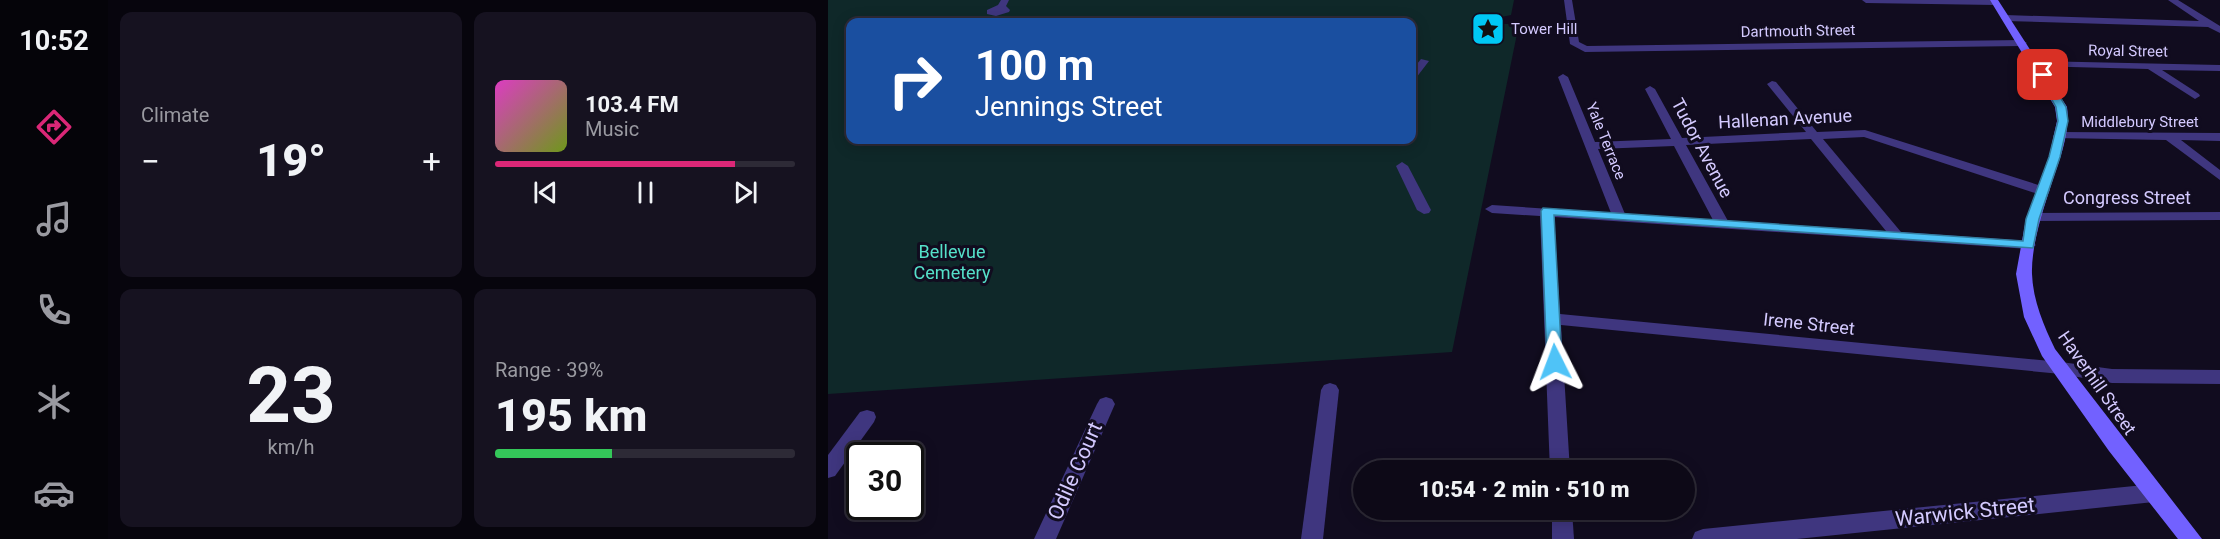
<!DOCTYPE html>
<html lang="en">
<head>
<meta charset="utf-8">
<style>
  :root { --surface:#0d0917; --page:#161220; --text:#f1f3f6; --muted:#9a9aa1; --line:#2d2a36; --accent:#db2777 }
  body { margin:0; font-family:Roboto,sans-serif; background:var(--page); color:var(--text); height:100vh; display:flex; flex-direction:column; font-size:22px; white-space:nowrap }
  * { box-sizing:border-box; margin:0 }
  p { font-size:20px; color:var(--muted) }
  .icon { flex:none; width:33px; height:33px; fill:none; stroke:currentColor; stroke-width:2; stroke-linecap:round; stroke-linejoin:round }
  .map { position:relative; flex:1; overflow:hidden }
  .panel { display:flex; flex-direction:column; gap:12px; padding:12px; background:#07050d; width:720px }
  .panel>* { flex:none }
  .hud { position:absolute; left:18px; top:18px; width:570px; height:126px; border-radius:12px; box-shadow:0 3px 15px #0003,0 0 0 2px var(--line); background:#1a4fa0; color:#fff; overflow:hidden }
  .speed { position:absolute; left:18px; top:442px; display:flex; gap:12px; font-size:30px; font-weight:700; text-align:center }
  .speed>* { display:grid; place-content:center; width:78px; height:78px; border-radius:50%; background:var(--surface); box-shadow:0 3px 15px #0003,0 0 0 2px var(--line); line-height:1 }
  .speed .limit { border:3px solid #111; border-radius:9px; background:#fff; color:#111 }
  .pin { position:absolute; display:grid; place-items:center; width:51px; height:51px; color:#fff; margin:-26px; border-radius:12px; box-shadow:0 3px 9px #0006 }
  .me { position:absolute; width:66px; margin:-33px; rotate:357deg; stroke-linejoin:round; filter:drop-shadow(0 0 4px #0008) }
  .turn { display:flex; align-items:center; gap:21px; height:126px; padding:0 30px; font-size:27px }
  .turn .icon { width:78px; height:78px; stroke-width:2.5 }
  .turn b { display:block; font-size:42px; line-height:51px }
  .big { font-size:45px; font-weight:800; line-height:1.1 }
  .panel .widget { flex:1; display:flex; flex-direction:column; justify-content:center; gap:9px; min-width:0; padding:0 21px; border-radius:12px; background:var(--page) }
  .panel .dial { align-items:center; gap:0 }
  .dial b { font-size:78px; line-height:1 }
  .song { display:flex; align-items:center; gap:18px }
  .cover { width:72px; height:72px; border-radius:9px; background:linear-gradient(135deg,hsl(310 70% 55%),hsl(80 70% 35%)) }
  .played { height:6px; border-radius:3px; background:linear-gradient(90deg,var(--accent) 80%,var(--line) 80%) }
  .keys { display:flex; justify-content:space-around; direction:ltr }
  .heat { display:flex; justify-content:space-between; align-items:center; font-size:33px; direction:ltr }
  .charge { height:9px; border-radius:4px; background:linear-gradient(90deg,#34c759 39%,var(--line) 0) }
  .panel .tiles { flex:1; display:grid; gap:12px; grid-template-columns:repeat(2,1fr) }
  .trip { position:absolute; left:525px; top:460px; width:342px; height:60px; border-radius:30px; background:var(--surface); box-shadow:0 3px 15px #0003,0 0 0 2px var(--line); font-weight:800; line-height:60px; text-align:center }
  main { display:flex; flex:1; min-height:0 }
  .dock { display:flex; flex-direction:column; width:108px; justify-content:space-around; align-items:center; background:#050409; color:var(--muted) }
  .dock .icon { width:42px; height:42px }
  .dock .on { color:var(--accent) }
  .dock b { font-size:27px; color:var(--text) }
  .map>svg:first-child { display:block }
</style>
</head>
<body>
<main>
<nav class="dock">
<b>10:52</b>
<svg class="icon on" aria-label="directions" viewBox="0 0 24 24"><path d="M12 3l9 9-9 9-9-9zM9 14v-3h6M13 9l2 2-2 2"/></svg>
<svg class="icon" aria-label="music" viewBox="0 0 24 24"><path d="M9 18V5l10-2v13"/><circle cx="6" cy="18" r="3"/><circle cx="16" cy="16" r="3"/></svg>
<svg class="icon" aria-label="phone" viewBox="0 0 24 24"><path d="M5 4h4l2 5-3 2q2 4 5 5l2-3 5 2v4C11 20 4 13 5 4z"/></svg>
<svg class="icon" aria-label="climate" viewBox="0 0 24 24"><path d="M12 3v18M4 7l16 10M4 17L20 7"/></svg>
<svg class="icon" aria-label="car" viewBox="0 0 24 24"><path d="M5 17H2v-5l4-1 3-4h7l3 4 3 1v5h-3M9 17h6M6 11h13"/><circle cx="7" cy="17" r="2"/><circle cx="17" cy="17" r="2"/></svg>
</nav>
<section class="panel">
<div class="tiles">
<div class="widget"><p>Climate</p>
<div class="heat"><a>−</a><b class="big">19°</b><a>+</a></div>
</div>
<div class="widget">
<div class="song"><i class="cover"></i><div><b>103.4 FM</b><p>Music</p></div></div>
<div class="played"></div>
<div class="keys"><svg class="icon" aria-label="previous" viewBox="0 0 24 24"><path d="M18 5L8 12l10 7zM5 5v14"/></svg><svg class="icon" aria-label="pause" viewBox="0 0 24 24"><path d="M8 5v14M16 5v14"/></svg><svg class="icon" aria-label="next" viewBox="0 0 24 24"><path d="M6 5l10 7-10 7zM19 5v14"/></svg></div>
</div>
<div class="widget dial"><b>23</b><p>km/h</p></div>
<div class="widget"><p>Range · 39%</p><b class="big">195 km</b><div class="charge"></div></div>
</div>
</section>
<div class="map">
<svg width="1392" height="539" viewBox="0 0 1392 539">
  <rect width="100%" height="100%" fill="#110c1f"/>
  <path fill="#0f2829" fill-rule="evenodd" d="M0,0H686L683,15L673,17V24H691L624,352L0,394ZM22,22H584V140H22Z"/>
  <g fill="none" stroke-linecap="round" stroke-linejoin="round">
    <g fill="#3f367f" fill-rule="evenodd">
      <path d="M173,0H181L178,6L182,10L181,12L168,16L159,14V10L170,5Z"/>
      <path d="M736,0H744L751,42L759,46L1194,40L1199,43L1194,46L757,52L742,44Z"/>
      <path d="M1034,0H1169L1171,2L1167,5L1038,3Z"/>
      <path d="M1340,0H1350L1392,26V33L1380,27L1177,21L1173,18L1177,15L1371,21Z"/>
      <path d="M593,59L601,61L588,78L584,79V70Z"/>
      <path d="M1208,61L1392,65V71L1334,70L1371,94L1372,96L1367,99L1320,69L1204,66L1203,64Z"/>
      <path d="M735,74L740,77L767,142L843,139L817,89L822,86L827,89L854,138L978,132L939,84L944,81L948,82L989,132L1037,130L1220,188L1222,191L1215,195L1210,194L1036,137L995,139L1073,232L1201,241L1208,245L1201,249L726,217L732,314L1233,362L1284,369L1392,370V384L1284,383L1233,374L733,325L742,471H722L712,216L664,213L657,209L664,205L783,213L730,77ZM983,139L1058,231L900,221L858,145ZM846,146L885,220L797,214L770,149Z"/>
      <path d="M1231,132L1392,133V141L1353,140L1392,170V180L1338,140L1227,138L1225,136Z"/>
      <path d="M574,162L580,166L603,210L601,213L596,214L589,210L568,166Z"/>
      <path d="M1392,212V220L1205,221L1198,217L1205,213Z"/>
      <path d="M502,383L508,385L511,390L495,539H473L493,390L496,385Z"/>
      <path d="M278,397L284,399L287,404L228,539H206L269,404L272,399Z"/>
      <path d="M39,410L46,412L48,417L46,422L7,476L0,478V455L32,412Z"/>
      <path d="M1326,484L1333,487L1336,493L1333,499L1326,502L969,539H864L867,532L875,529Z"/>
      <path d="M724,510H744L746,539H724Z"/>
    </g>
    <path fill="#7261ff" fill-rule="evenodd" d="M1162,0H1170L1239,107C1242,132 1233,156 1225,179C1216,207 1203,245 1204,274C1205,301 1216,326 1227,349L1374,539H1350L1281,451L1214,356L1196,317L1188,274L1198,219L1221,157L1229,121L1227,107Z"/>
  </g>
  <path fill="#4fc3f7" stroke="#337fa1" stroke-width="1.5" d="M1215,72L1219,75L1238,107L1240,121L1232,157L1211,219L1205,248L726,215L734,362L732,366H721L719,362L713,211L715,208L1195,241L1198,219L1221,157L1230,121L1228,107L1210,75Z"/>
  <defs>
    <g id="sight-square" transform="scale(1.725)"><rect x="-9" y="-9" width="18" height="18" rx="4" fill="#00c8f5" stroke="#110c1f"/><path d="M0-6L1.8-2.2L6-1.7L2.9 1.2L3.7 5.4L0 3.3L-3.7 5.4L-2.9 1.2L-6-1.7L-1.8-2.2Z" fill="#111"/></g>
  </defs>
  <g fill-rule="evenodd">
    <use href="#sight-square" x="660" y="29"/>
  </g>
  <g text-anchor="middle" stroke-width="6" stroke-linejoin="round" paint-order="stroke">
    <g font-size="15" fill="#d4caff" stroke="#110c1f" text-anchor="start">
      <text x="683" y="34">Tower Hill</text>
    </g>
    <g font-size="15" fill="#d4caff" stroke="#110c1f">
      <text transform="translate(970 31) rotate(-1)" y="5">Dartmouth Street</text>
      <text transform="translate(1300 51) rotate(1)" y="5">Royal Street</text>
      <text x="1312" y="127">Middlebury Street</text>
      <text transform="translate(778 141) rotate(68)" y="5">Yale Terrace</text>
    </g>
    <g font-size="18" fill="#d4caff" stroke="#110c1f">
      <text transform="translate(957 119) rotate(-3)" y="6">Hallenan Avenue</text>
      <text transform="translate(874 148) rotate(62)" y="6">Tudor Avenue</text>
      <text x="1299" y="204">Congress Street</text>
      <text transform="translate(981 324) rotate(6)" y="6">Irene Street</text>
      <text transform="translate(1269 383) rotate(55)" y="6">Haverhill Street</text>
    </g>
    <g font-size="18" fill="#55e0c9" stroke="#110c1f">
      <text x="124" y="258">Bellevue<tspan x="124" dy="21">Cemetery</tspan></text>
    </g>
    <g font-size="21" fill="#d4caff" stroke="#110c1f">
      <text transform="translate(247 471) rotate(-66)" y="7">Odile Court</text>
      <text transform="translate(1137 512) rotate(-6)" y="7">Warwick Street</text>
    </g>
  </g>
</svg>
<div class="speed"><div class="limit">30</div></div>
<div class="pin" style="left:1215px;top:75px;background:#d93025"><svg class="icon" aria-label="arrive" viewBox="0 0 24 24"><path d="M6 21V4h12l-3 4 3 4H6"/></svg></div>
<svg class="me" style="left:727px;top:362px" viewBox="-20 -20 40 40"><path d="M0-17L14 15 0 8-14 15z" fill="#4fc3f7" stroke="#fff" stroke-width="4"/></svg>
<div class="trip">10:54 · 2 min · 510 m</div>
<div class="hud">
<div class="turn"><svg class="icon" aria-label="right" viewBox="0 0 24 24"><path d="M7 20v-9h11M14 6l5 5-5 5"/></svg><div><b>100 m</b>Jennings Street</div></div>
</div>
</div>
</main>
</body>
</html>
